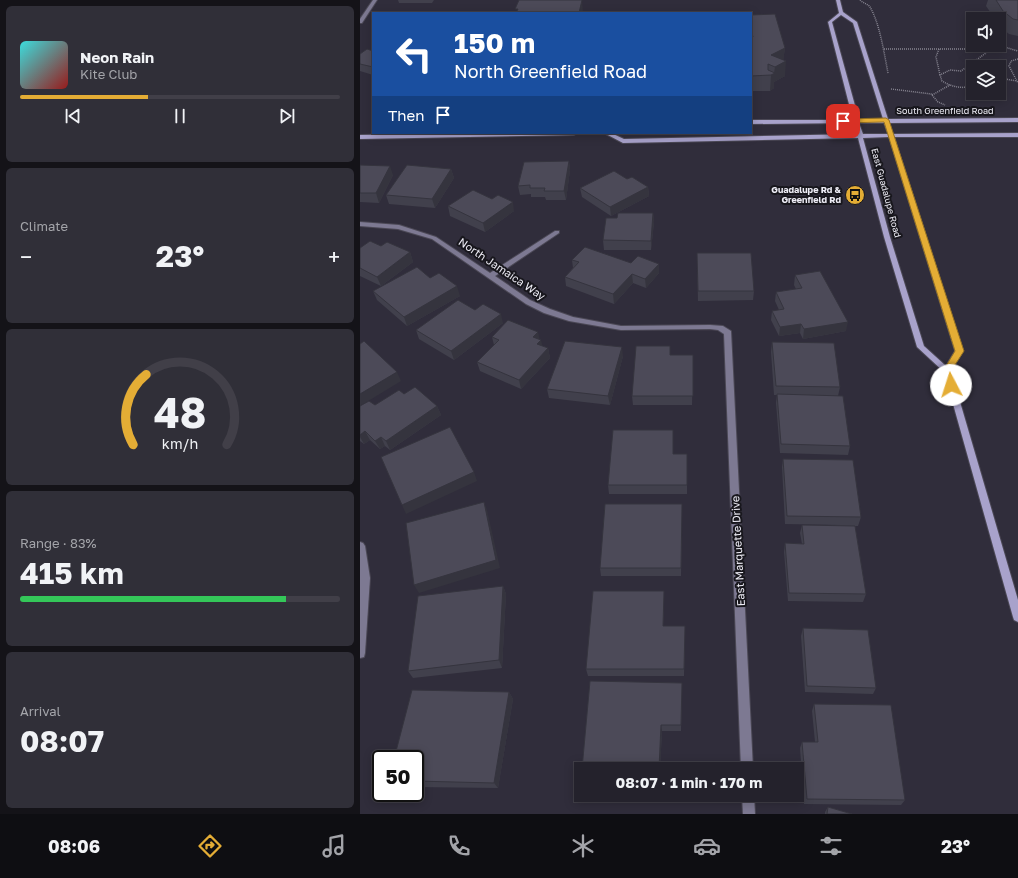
<!DOCTYPE html>
<html lang="en">
<head>
<meta charset="utf-8">
<style>
  :root { --surface:#24222c; --page:#302f38; --text:#f1f3f6; --muted:#a3a4a9; --line:#413f48; --accent:#e4ad35 }
  body { margin:0; font-family:"Golos Text",sans-serif; background:var(--page); color:var(--text); height:100vh; display:flex; flex-direction:column; font-size:15px; white-space:nowrap }
  * { box-sizing:border-box; margin:0 }
  p { font-size:13px; color:var(--muted) }
  .icon { flex:none; width:22px; height:22px; fill:none; stroke:currentColor; stroke-width:2; stroke-linecap:round; stroke-linejoin:round }
  .map { position:relative; flex:1; overflow:hidden }
  .drawer { display:flex; flex-direction:column; gap:6px; padding:6px; background:#141318; width:360px }
  .drawer>* { flex:none }
  .banner { position:absolute; left:12px; top:12px; width:380px; height:122px; border-radius:0px; box-shadow:0 2px 10px #0003,0 0 0 1px var(--line); background:#1a4fa0; color:#fff; overflow:hidden }
  .controls { position:absolute; left:606px; top:12px; display:grid; gap:8px }
  .controls a { display:grid; place-items:center; width:40px; height:40px; border-radius:0px; background:var(--surface); box-shadow:0 2px 10px #0003,0 0 0 1px var(--line); font-size:20px }
  .speed { position:absolute; left:12px; top:750px; display:flex; gap:8px; font-size:20px; font-weight:700; text-align:center }
  .speed>* { display:grid; place-content:center; width:52px; height:52px; border-radius:50%; background:var(--surface); box-shadow:0 2px 10px #0003,0 0 0 1px var(--line); line-height:1 }
  .speed .limit { border:2px solid #111; border-radius:6px; background:#fff; color:#111 }
  .pin { position:absolute; display:grid; place-items:center; width:34px; height:34px; color:#fff; margin:-17px; border-radius:8px; box-shadow:0 2px 6px #0006 }
  .me { position:absolute; width:44px; margin:-22px; rotate:355deg; stroke-linejoin:round; filter:drop-shadow(0 0 3px #0008) }
  .turn { display:flex; align-items:center; gap:14px; height:84px; padding:0 16px; font-size:18px }
  .turn .icon { width:52px; height:52px; stroke-width:2.5 }
  .turn b { display:block; font-size:28px; line-height:34px }
  .then { display:flex; align-items:center; height:38px; padding:0 16px; background:#0003; gap:8px; font-size:15px }
  .big { font-size:30px; font-weight:700; line-height:1.1 }
  .drawer .widget { flex:1; display:flex; flex-direction:column; justify-content:center; gap:6px; min-width:0; padding:0 14px; border-radius:6px; background:var(--page) }
  .drawer .dial { align-items:center; gap:0 }
  .dial svg { height:104px; overflow:visible; fill:none; stroke:var(--line); stroke-width:7; stroke-linecap:round; text-anchor:middle }
  .dial text { fill:var(--text); stroke:none }
  .song { display:flex; align-items:center; gap:12px }
  .cover { width:48px; height:48px; border-radius:6px; background:linear-gradient(135deg,hsl(180 70% 55%),hsl(0 70% 35%)) }
  .played { height:4px; border-radius:2px; background:linear-gradient(90deg,var(--accent) 40%,var(--line) 40%) }
  .keys { display:flex; justify-content:space-around; direction:ltr }
  .heat { display:flex; justify-content:space-between; align-items:center; font-size:22px; direction:ltr }
  .charge { height:6px; border-radius:3px; background:linear-gradient(90deg,#34c759 83%,var(--line) 0) }
  .trip { position:absolute; left:214px; top:762px; width:230px; height:40px; border-radius:0px; background:var(--surface); box-shadow:0 2px 10px #0003,0 0 0 1px var(--line); font-weight:700; line-height:40px; text-align:center }
  .tab-bar { display:flex; height:64px; justify-content:space-around; align-items:center; background:#0e0e12; color:var(--muted) }
  .tab-bar .icon { width:28px; height:28px }
  .tab-bar .selected { color:var(--accent) }
  .tab-bar b { font-size:18px; color:var(--text) }
  main { display:flex; flex:1; min-height:0 }
  .map>svg:first-child { display:block }
</style>
</head>
<body>
<main>
<section class="drawer">
<div class="widget">
<div class="song"><i class="cover"></i><div><b>Neon Rain</b><p>Kite Club</p></div></div>
<div class="played"></div>
<div class="keys"><svg class="icon" aria-label="previous" viewBox="0 0 24 24"><path d="M18 5L8 12l10 7zM5 5v14"/></svg><svg class="icon" aria-label="pause" viewBox="0 0 24 24"><path d="M8 5v14M16 5v14"/></svg><svg class="icon" aria-label="next" viewBox="0 0 24 24"><path d="M6 5l10 7-10 7zM19 5v14"/></svg></div>
</div>
<div class="widget"><p>Climate</p>
<div class="heat"><a>−</a><b class="big">23°</b><a>+</a></div>
</div>
<div class="widget dial"><svg viewBox="0 0 100 80">
<path d="M14 69A42 42 0 1 1 86 69"/>
<path d="M14 69A42 42 0 0 1 24 15" stroke="#e4ad35"/>
<text x="50" y="56" font-size="32" font-weight="700">48</text>
<text x="50" y="72" font-size="11">km/h</text>
</svg></div>
<div class="widget"><p>Range · 83%</p><b class="big">415 km</b><div class="charge"></div></div>
<div class="widget"><p>Arrival</p><b class="big">08:07</b></div>
</section>
<div class="map">
<svg width="658" height="814" viewBox="0 0 658 814">
  <rect width="100%" height="100%" fill="#302d3b"/>
  <g fill="none" stroke-linecap="round" stroke-linejoin="round">
    <g stroke="#4b4855" stroke-width="2">
      <g id="minor">
        <path d="M13,0H17L2,23H0V19Z"/>
        <path d="M0,222L39,225L76,237L130,273L195,231H199V233L135,276L170,300L190,309L213,317L261,326L350,325L363,326L371,331L393,769H381L364,334L358,330L350,329L261,330L209,321L184,313L166,304L72,239L38,229L0,226Z"/>
        <path d="M0,542L3,543L5,546L10,578L5,653L4,657L0,658Z"/>
        <path d="M382,795H394L395,814H383Z"/>
      </g>
    </g>
    <g stroke="#4b4855" stroke-width="2">
      <g id="secondary">
        <path d="M476,0H480L483,12L497,22L528,119L658,118V122L529,123L533,134L658,133V137H534L603,351L591,371L658,600V622L654,620L653,617L584,372L557,347L524,237L498,138L263,143L244,133H251L264,139L497,134L494,123L391,124V120H493L468,22L479,13ZM481,15L493,23L523,119L499,120L472,22ZM499,123H524L528,134H503ZM529,137L595,351L586,366L564,346L530,237L503,138Z"/>
        <path d="M126,133H217L214,135L0,139V135Z"/>
      </g>
    </g>
    <g stroke="#878591" stroke-width="1.5" stroke-dasharray="1 1" stroke-linecap="butt">
      <path d="M500,0C503,3 508,4 510,7C520,24 524,53 528,73"/>
      <path d="M637,45L658,51"/>
      <path d="M524,49H605L616,48L622,45"/>
      <path d="M579,49L576,57L580,75"/>
      <path d="M658,59L651,61L649,66L658,83"/>
      <path d="M639,78L657,81"/>
      <path d="M613,86C602,89 592,87 582,81L580,75L590,70L601,71L637,45"/>
      <path d="M531,89L571,94L578,102L585,105"/>
      <path d="M572,95L590,85"/>
    </g>
    <use href="#minor" fill="#7d7992" fill-rule="evenodd"/>
    <use href="#secondary" fill="#a8a2cb" fill-rule="evenodd"/>
  </g>
  <g fill="#41404c">
    <path d="M38,0H74L72,3H39Z"/>
    <path d="M628,0H658V36L649,34L639,26V19H635L626,6Z"/>
    <path d="M391,15L425,48L423,60L425,76L414,82V88L410,91H391Z"/>
    <path d="M13,51V75L0,71V54Z"/>
    <path d="M209,161L210,170L206,200H186L185,197H171V194L160,195L158,186Z"/>
    <path d="M0,165L33,175L19,203L0,202Z"/>
    <path d="M91,169L94,178L75,208L29,204L26,195Z"/>
    <path d="M267,179L288,187L289,196L251,216L222,197L220,188Z"/>
    <path d="M493,185L498,191V196H494L492,190Z"/>
    <path d="M132,199L154,211L125,232L90,216L88,206Z"/>
    <path d="M293,213L294,222L291,250H244L243,240L257,218Z"/>
    <path d="M21,246L50,252L53,262L21,286L0,276V248Z"/>
    <path d="M337,253L394,291L393,300L338,301Z"/>
    <path d="M212,260L271,263L299,273L286,288L273,283L254,304L206,286L205,277L213,268Z"/>
    <path d="M435,275L486,331L443,339L440,333L419,336L411,320L412,311L419,310L415,301L416,292L436,289L434,285Z"/>
    <path d="M70,278L100,296L47,326L17,300L13,291Z"/>
    <path d="M115,310L143,323L94,360L59,339L56,330Z"/>
    <path d="M132,337L180,340L182,346L188,348L190,358L161,389L120,371L117,362L134,345Z"/>
    <path d="M412,342L480,387L478,396L490,446L488,455L420,453L416,403L417,395H414L411,352Z"/>
    <path d="M311,355H333L332,405H273L272,396Z"/>
    <path d="M263,356L250,405L189,398L187,389Z"/>
    <path d="M44,394L77,406L81,415L30,450L25,446L20,449L10,440L4,444L0,441V406L15,405Z"/>
    <path d="M313,430V454H327V494H249L248,485Z"/>
    <path d="M423,459L501,517L498,526H495L506,594L503,602L428,601L424,552L425,543L442,544L440,533L442,525H480L425,524L422,467Z"/>
    <path d="M322,504L321,576H241L240,568Z"/>
    <path d="M143,586L146,594L142,668L53,678L48,671Z"/>
    <path d="M304,591V599L303,626H325L324,676H228L226,669Z"/>
    <path d="M443,628L516,688L513,694L445,692L441,636Z"/>
    <path d="M230,681L322,683L321,731H302L300,769H222Z"/>
    <path d="M149,692L153,699L138,788L55,787V759Z"/>
    <path d="M454,704L545,800L541,805L444,804L440,748L442,742H455L452,711Z"/>
    <path d="M468,807L492,814H465V812Z"/>
  </g>
  <g fill="#35343e">
    <path d="M222,0L223,13H219Z"/>
    <path d="M425,48L423,62L426,61L425,76L414,82V88L410,91L411,75L414,73L415,67L411,55Z"/>
    <path d="M209,161L210,170L206,200L204,191Z"/>
    <path d="M30,166L33,175L19,203L16,193Z"/>
    <path d="M91,169L94,178L75,208L72,199Z"/>
    <path d="M288,187L289,196L251,216L250,207Z"/>
    <path d="M153,202L154,211L125,232L123,223Z"/>
    <path d="M293,213L294,222L291,250V241Z"/>
    <path d="M50,252L53,262L21,286L17,277Z"/>
    <path d="M299,264V273L286,288L285,279Z"/>
    <path d="M272,274L273,283L254,304L253,294Z"/>
    <path d="M97,286L100,296L47,326L44,317Z"/>
    <path d="M141,314L143,323L94,360L91,351Z"/>
    <path d="M488,322L486,331L443,339L444,329Z"/>
    <path d="M441,324L440,333L419,336L420,327Z"/>
    <path d="M178,332L180,341L181,340L183,349L179,353L173,337Z"/>
    <path d="M262,347L263,356L250,405L248,396Z"/>
    <path d="M188,348L190,358L161,389L159,380Z"/>
    <path d="M37,372L41,381L0,406V394Z"/>
    <path d="M77,406L81,415L30,450L26,441Z"/>
    <path d="M5,431L10,440L4,444L0,437V435Z"/>
    <path d="M21,437L25,446L20,449L15,441Z"/>
    <path d="M114,472L117,481L46,514L42,505Z"/>
    <path d="M124,502L127,510L140,568L59,593L54,585Z"/>
    <path d="M143,586L146,594L142,668L139,660Z"/>
    <path d="M149,692L153,699L138,788L134,783Z"/>
    <path d="M301,725L302,731L300,769H299Z"/>
  </g>
  <g fill="#4c4a58" stroke="#35343e">
    <path d="M159,0H222L219,13H156L158,9H155Z"/>
    <path d="M636,0H658V20L653,19L643,11Z"/>
    <path d="M415,14L425,48L411,55L426,61L415,67L408,64V70L415,73L411,75L391,76V37H393L391,30V15Z"/>
    <path d="M7,49L13,51V67L0,64V54Z"/>
    <path d="M209,161L204,191H184L185,188H170V185L158,186L164,162Z"/>
    <path d="M0,165L30,166L16,193H0Z"/>
    <path d="M47,165L91,169L72,199L26,195Z"/>
    <path d="M254,171L267,179L272,177L288,187L250,207L220,188Z"/>
    <path d="M493,185H497L498,191H495Z"/>
    <path d="M113,190L132,199L138,195L153,202L123,223L88,206Z"/>
    <path d="M258,213H293L291,241L243,240L246,218H257Z"/>
    <path d="M10,241L21,246L27,242L50,252L17,277L0,268V248Z"/>
    <path d="M225,247L271,263L278,256L299,264L285,279L272,274L253,294L205,277L219,262L212,260Z"/>
    <path d="M337,253H391L394,291H338Z"/>
    <path d="M57,267L70,278L79,273L97,286L44,317L13,291Z"/>
    <path d="M460,271L488,322L444,329L441,324L420,327L412,311L424,309L416,292L442,288L435,275Z"/>
    <path d="M98,300L115,310L123,304L141,314L91,351L56,330Z"/>
    <path d="M148,320L178,332L173,337L181,340L177,344L188,348L159,380L117,362L139,340L132,337Z"/>
    <path d="M4,341L37,372L0,394V344Z"/>
    <path d="M205,341L262,347L248,396L187,389Z"/>
    <path d="M412,342L474,343L480,387L416,386Z"/>
    <path d="M276,346H310V355H333V396H272Z"/>
    <path d="M55,387L77,406L26,441L21,437L15,441L5,431L0,435V406L9,401L15,405L39,390L44,394Z"/>
    <path d="M417,394L483,396L490,446L421,444Z"/>
    <path d="M90,427L114,472L42,505L21,457Z"/>
    <path d="M253,430H313V454H327V485H248Z"/>
    <path d="M423,459L493,460L501,517L427,516Z"/>
    <path d="M124,502L136,560L54,585L46,523Z"/>
    <path d="M245,504H322L321,568H240Z"/>
    <path d="M442,525L495,526L506,594L429,593L425,543L444,544Z"/>
    <path d="M143,586L139,660L48,671L58,596Z"/>
    <path d="M233,591H304L303,626H325L324,669H226Z"/>
    <path d="M443,628L508,630L516,688L447,686Z"/>
    <path d="M230,681L322,683L321,725H301L299,769H222Z"/>
    <path d="M52,690L149,692L134,783L55,781V759H34Z"/>
    <path d="M454,704L531,705L545,800L447,799L442,742H458Z"/>
    <path d="M468,807L492,814H467Z"/>
  </g>
  <path fill="#e4ad35" stroke="#947022" d="M526,118L529,120L604,351L591,371L596,385L591,388L587,385L583,371L595,351L524,122L483,123L480,121L483,119Z"/>
  <defs>
    <g id="bus-disc" transform="scale(1)"><circle r="9.5" fill="#e4ad35" stroke="#18171d"/><path d="M-5-6H5V4H4V6H2V4H-2V6H-4V4H-5ZM-3.5-4V0h7V-4ZM-3.5 1.2v1.5H-2V1.2ZM2 1.2v1.5H3.5V1.2Z" fill="#111"/></g>
  </defs>
  <g fill-rule="evenodd">
    <use href="#bus-disc" x="495" y="195"/>
  </g>
  <g text-anchor="middle" stroke-width="4" stroke-linejoin="round" paint-order="stroke">
    <g font-size="9" fill="#eeedf6" stroke="#18171d">
      <text x="585" y="114">South Greenfield Road</text>
      <text transform="translate(526 193) rotate(75)" y="3">East Guadalupe Road</text>
    </g>
    <g font-size="9" font-weight="bold" fill="#eeedf6" stroke="#18171d" text-anchor="end">
      <text x="481" y="193">Guadalupe Rd &amp;<tspan x="481" dy="10">Greenfield Rd</tspan></text>
    </g>
    <g font-size="11" fill="#eeedf6" stroke="#18171d">
      <text transform="translate(142 269) rotate(34)" y="4">North Jamaica Way</text>
      <text transform="translate(378 551) rotate(-93)" y="4">East Marquette Drive</text>
    </g>
  </g>
</svg>
<div class="controls">
<a><svg class="icon" aria-label="sound" viewBox="0 0 24 24"><path d="M4 9h4l5-4v14l-5-4H4zM17 9q2 3 0 6"/></svg></a>
<a><svg class="icon" aria-label="layers" viewBox="0 0 24 24"><path d="M12 4l9 5-9 5-9-5zM3 14l9 5 9-5"/></svg></a>
</div>
<div class="speed"><div class="limit">50</div></div>
<div class="pin" style="left:483px;top:121px;background:#d93025"><svg class="icon" aria-label="arrive" viewBox="0 0 24 24"><path d="M6 21V4h12l-3 4 3 4H6"/></svg></div>
<svg class="me" style="left:591px;top:385px" viewBox="-20 -20 40 40"><circle r="19" fill="#fff"/><path d="M0-13L10 11 0 6-10 11z" fill="#e4ad35"/></svg>
<div class="trip">08:07 · 1 min · 170 m</div>
<div class="banner">
<div class="turn"><svg class="icon" aria-label="left" viewBox="0 0 24 24"><path d="M17 20v-9H6M10 6l-5 5 5 5"/></svg><div><b>150 m</b>North Greenfield Road</div></div>
<div class="then">Then<svg class="icon" aria-label="arrive" viewBox="0 0 24 24"><path d="M6 21V4h12l-3 4 3 4H6"/></svg></div>
</div>
</div>
</main>
<nav class="tab-bar">
<b>08:06</b>
<svg class="icon selected" aria-label="directions" viewBox="0 0 24 24"><path d="M12 3l9 9-9 9-9-9zM9 14v-3h6M13 9l2 2-2 2"/></svg>
<svg class="icon" aria-label="music" viewBox="0 0 24 24"><path d="M9 18V5l10-2v13"/><circle cx="6" cy="18" r="3"/><circle cx="16" cy="16" r="3"/></svg>
<svg class="icon" aria-label="phone" viewBox="0 0 24 24"><path d="M5 4h4l2 5-3 2q2 4 5 5l2-3 5 2v4C11 20 4 13 5 4z"/></svg>
<svg class="icon" aria-label="climate" viewBox="0 0 24 24"><path d="M12 3v18M4 7l16 10M4 17L20 7"/></svg>
<svg class="icon" aria-label="car" viewBox="0 0 24 24"><path d="M5 17H2v-5l4-1 3-4h7l3 4 3 1v5h-3M9 17h6M6 11h13"/><circle cx="7" cy="17" r="2"/><circle cx="17" cy="17" r="2"/></svg>
<svg class="icon" aria-label="filters" viewBox="0 0 24 24"><path d="M4 7h16M4 17h16"/><circle cx="9" cy="7" r="2"/><circle cx="15" cy="17" r="2"/></svg>
<b>23°</b>
</nav>
</body>
</html>
